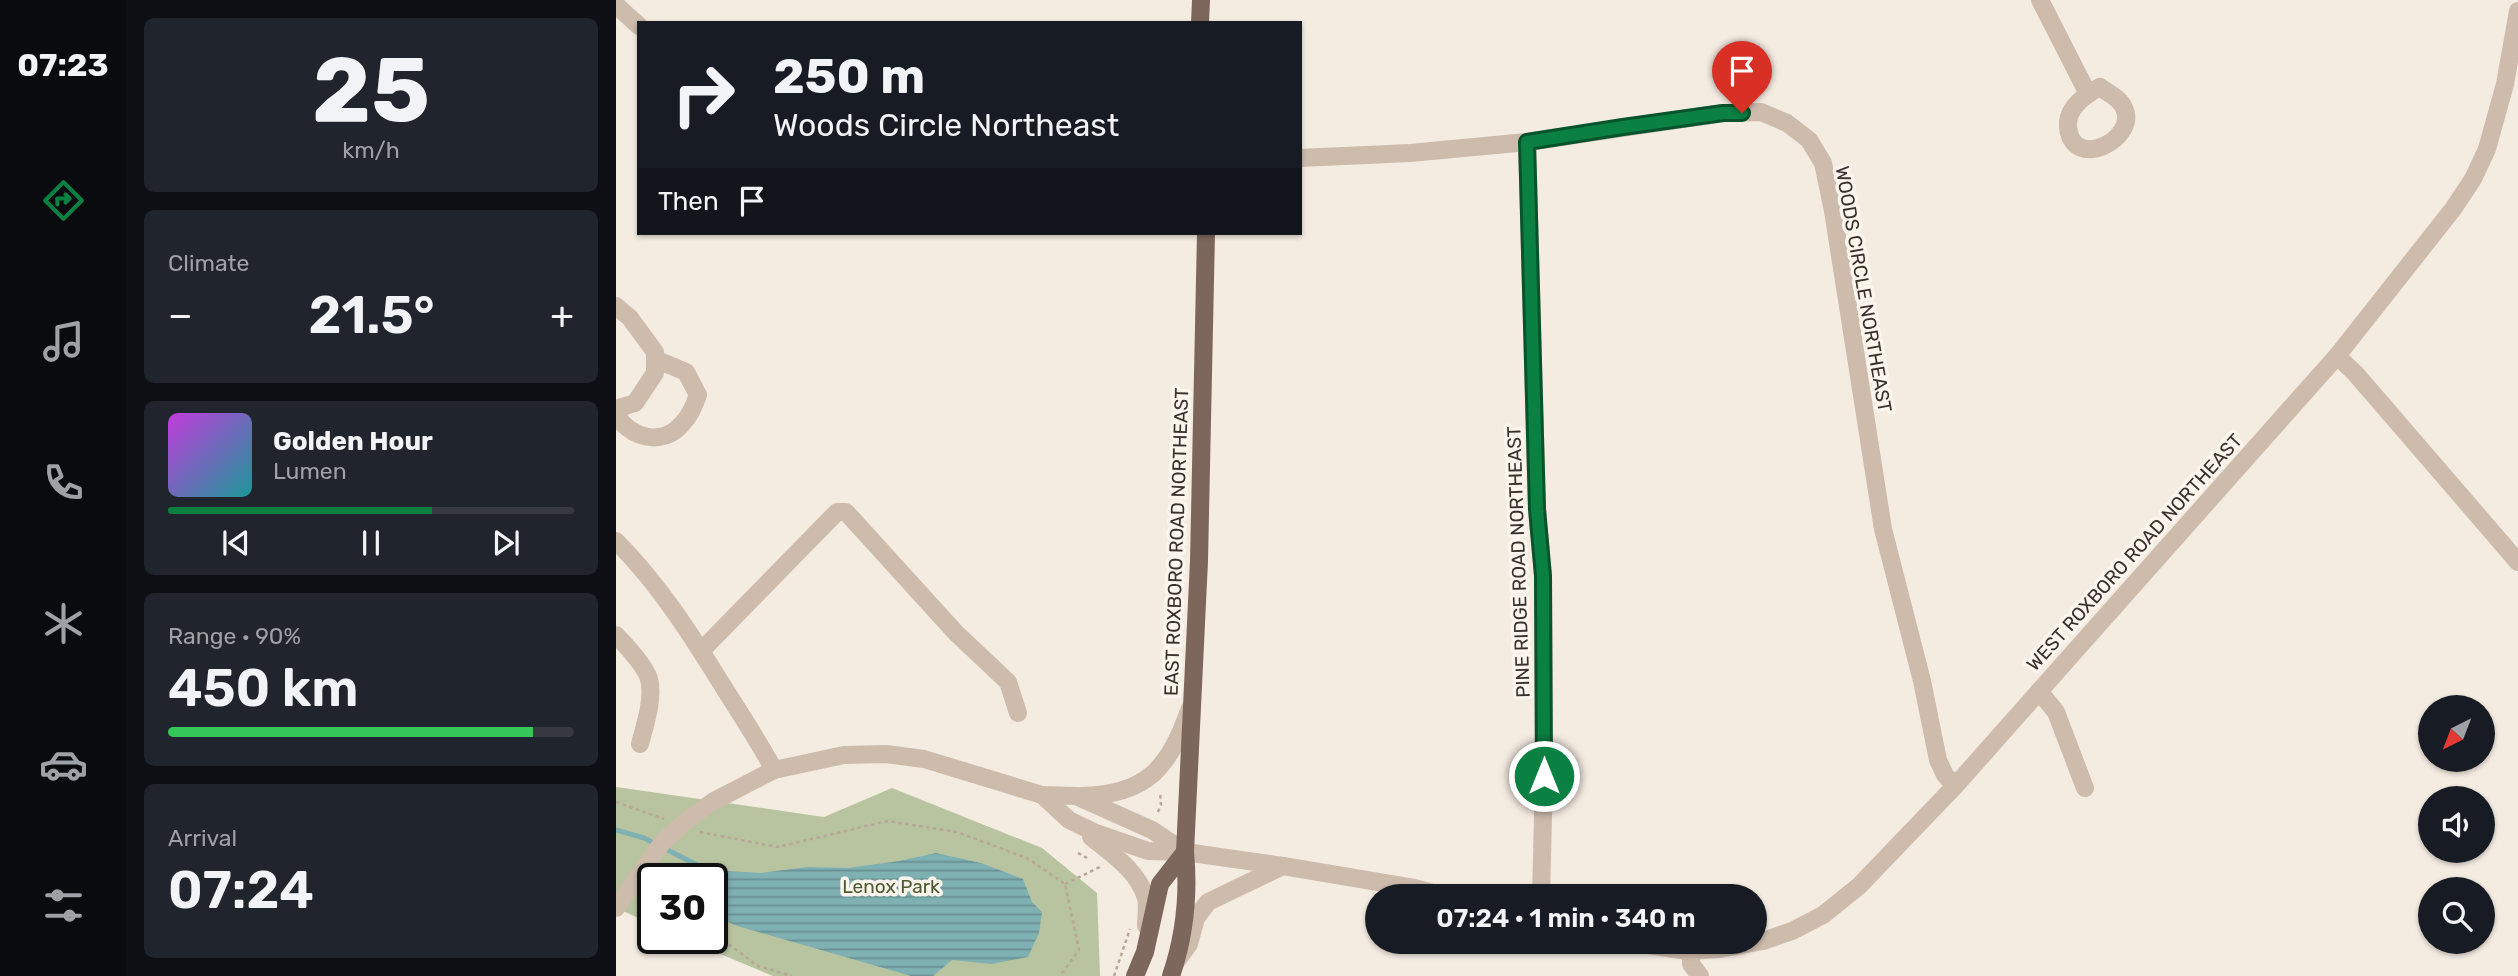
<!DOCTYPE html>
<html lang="en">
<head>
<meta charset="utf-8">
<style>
  :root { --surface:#171b24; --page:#20242c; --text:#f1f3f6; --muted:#9ea1a6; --line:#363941; --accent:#0b8043 }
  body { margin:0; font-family:Rubik,sans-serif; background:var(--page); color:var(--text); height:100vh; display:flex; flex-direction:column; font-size:26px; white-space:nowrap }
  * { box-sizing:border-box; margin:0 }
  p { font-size:23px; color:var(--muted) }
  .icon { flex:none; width:38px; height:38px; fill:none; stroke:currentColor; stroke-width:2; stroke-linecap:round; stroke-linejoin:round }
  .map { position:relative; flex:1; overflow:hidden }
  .sheet { display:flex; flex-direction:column; gap:18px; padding:18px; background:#0d0f14; width:490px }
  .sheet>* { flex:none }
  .hud { position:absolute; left:21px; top:21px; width:665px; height:214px; border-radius:0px; box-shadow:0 2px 5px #0004; background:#171b24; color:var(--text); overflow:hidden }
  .needle { width:46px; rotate:222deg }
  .controls { position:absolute; left:1802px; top:695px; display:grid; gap:14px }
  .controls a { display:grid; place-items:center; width:77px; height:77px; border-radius:50%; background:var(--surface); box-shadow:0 2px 5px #0004; font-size:35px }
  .speed { position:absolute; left:21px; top:863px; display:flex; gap:14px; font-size:35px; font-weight:700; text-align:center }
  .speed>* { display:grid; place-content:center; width:91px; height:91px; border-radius:50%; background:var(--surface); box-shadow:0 2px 5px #0004; line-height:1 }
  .speed .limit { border:4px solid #111; border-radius:10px; background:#fff; color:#111 }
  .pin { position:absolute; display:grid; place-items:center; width:60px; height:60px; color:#fff; margin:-72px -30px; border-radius:50% 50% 50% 0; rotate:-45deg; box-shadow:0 0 7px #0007 }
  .pin .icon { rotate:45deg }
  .me { position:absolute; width:77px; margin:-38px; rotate:0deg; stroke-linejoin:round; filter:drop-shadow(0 0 5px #0008) }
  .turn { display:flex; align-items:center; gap:24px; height:147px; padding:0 21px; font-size:32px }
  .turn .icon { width:91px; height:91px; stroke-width:2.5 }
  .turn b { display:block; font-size:49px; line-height:60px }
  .then { display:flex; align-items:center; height:66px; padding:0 21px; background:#0003; gap:14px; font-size:26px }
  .big { font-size:52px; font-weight:600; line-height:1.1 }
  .sheet .card { flex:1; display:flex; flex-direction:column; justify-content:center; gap:10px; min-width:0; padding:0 24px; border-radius:10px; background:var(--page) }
  .sheet .dial { align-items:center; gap:0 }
  .dial b { font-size:91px; line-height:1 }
  .song { display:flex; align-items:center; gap:21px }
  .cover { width:84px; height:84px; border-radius:10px; background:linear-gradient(135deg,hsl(290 70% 55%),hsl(180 70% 35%)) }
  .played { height:7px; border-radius:4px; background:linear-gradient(90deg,var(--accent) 65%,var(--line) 65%) }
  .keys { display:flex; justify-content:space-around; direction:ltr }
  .heat { display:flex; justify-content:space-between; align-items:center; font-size:38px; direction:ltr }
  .charge { height:10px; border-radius:5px; background:linear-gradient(90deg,#34c759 90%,var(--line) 0) }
  .trip { position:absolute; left:749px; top:884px; width:402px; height:70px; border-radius:35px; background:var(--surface); box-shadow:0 2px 5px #0004; font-weight:600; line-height:70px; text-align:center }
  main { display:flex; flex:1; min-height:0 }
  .menu { display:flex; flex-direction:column; width:126px; justify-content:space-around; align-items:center; background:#090b0e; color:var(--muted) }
  .menu .icon { width:49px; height:49px }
  .menu .selected { color:var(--accent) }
  .menu b { font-size:32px; color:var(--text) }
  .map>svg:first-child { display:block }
</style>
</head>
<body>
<main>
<nav class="menu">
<b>07:23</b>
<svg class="icon selected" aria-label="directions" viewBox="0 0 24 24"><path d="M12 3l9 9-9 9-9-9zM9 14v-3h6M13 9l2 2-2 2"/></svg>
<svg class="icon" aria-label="music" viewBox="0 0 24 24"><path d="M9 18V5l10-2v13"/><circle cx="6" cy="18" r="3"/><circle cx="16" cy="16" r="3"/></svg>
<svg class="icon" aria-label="phone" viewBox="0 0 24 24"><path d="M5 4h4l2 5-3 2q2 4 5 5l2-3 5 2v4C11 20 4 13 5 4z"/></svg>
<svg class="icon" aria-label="climate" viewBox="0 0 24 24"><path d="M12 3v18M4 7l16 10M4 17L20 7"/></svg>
<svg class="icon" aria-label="car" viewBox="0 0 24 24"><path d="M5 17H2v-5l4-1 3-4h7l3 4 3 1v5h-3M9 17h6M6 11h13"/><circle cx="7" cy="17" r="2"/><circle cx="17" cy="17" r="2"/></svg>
<svg class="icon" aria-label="filters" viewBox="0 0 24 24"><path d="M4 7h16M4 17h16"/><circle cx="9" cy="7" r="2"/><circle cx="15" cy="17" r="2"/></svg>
</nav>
<section class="sheet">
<div class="card dial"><b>25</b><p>km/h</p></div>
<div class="card"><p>Climate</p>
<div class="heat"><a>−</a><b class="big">21.5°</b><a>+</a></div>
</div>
<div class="card">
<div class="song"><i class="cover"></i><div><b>Golden Hour</b><p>Lumen</p></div></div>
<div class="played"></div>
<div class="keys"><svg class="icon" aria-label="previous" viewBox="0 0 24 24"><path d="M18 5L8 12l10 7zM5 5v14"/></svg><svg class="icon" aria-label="pause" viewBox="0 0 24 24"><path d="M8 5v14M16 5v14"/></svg><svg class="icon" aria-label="next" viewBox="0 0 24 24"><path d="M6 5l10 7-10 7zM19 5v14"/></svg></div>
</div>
<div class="card"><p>Range · 90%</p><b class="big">450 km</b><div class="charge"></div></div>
<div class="card"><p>Arrival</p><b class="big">07:24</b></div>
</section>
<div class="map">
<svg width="1902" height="976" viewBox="0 0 1902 976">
  <defs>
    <pattern id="water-rules" width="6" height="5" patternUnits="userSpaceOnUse" patternTransform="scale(1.75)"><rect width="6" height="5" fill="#7fb0b2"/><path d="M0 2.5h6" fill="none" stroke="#699091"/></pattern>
  </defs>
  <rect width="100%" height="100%" fill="#f4ebe1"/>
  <path fill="#b8c4a0" d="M0,787L208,817L276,788L426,848L481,893L484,976H157L66,938H96V878H37V925L5,910H0Z"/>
  <path fill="url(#water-rules)" d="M320,853L365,863L407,879L416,902L426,912L423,933L412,957L375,964L336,960L317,976H295L118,925L96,913V878H62L75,869L145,873L192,867L232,868L283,861Z"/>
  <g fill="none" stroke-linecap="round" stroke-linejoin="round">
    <path stroke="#7fb0b2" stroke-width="5" d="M0,830L28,838L93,871"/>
    <g stroke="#b9a596" stroke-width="2.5" stroke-dasharray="3.5 3.5" stroke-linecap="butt">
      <path d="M0,802L48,819"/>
      <path d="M542,812L545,805L544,792"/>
      <path d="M84,832L161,847L272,821L341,832L411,858L449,884L463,950L444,976"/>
      <path d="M462,853L471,858"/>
      <path d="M449,884L484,867"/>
      <path d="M96,932L142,966L176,976"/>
      <path d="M498,976L514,929"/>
    </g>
    <g stroke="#cdbbac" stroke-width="18">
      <path d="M1424,0L1472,94"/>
      <path d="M0,5L23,26"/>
      <path d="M1484,87C1492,93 1504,98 1508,108C1523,138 1457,173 1452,127C1450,108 1469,95 1484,87Z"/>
      <path d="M911,142L921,509L927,576L928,776L925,896"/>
      <path d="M684,158L794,153L911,142L1107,113L1145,112L1171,123L1193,140L1207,163L1217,211L1267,529L1306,681L1322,760L1329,775L1339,786"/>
      <path d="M0,306L14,318L39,352V359L70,372L82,395C78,406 74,416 66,424C46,447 15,438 0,415"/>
      <path d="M1721,356L1739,373L1902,562"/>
      <path d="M0,409L19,403L39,373V359"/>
      <path d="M0,541C42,583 74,633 105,683C123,712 142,740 158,770"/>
      <path d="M0,635C9,644 30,667 33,679C38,698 29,725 24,744"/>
      <path d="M85,651L221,512H230L340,633L392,682L402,713"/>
      <path d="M1423,691L1440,712L1469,788"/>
      <path d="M426,795L453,820L480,833L532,851L569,852L667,866L798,888L828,896"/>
      <path d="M465,796C531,795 553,768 574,708"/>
      <path d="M71,820L98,801L158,770L228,755L270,754L308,759L426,795L460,796L536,830L569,852"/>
      <path d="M475,837C496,854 522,871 530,898C532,906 530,918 530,926"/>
      <path d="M1014,942L1071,951L1104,949L1147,941L1176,931L1207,915L1243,886L1339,786L1721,356L1837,209L1857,179L1871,149L1889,84L1902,11"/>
      <path d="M1075,951V964L1084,976"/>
      <path d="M560,962L573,944L580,918L592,902L667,866"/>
    </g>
    <g stroke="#7d675c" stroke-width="18">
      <path d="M584,23L585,0"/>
      <path d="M519,976L529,952L544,884L569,852"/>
      <path d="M555,976C569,935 573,894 569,852L583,561L590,233"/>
    </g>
    <path stroke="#cdbbac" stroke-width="18" d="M0,908L46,843L71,820"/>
  </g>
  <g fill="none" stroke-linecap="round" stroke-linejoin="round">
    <g stroke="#07532c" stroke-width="18">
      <path id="route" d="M928,776L927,576L921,509L911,142L1007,127L1107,113H1126"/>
    </g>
    <use href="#route" stroke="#0b8043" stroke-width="12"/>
  </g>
  <g text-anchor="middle" stroke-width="7" stroke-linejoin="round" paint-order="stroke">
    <g font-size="19" fill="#3b302b" stroke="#fbf5ee">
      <text transform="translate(1248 289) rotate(80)" y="7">WOODS CIRCLE NORTHEAST</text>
      <text transform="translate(560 542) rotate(-88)" y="7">EAST ROXBORO ROAD NORTHEAST</text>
      <text transform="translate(1518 552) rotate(-48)" y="7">WEST ROXBORO ROAD NORTHEAST</text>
      <text transform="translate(902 562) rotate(-92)" y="7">PINE RIDGE ROAD NORTHEAST</text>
    </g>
    <g font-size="19" fill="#4a5a2e" stroke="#fbf5ee">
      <text x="275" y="893">Lenox Park</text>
    </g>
  </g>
</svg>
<div class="controls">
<a><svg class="needle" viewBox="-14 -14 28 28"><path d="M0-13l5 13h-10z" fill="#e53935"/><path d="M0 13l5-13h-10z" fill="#9ea1a6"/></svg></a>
<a><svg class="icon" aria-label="sound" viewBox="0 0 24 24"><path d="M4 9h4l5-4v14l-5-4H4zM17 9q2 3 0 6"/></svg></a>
<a><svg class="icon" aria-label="search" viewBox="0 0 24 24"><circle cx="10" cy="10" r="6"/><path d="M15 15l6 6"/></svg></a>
</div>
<div class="speed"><div class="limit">30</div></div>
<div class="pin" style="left:1126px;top:113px;background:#d93025"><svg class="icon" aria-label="arrive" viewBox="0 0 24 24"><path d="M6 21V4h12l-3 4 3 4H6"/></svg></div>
<svg class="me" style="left:928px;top:776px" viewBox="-20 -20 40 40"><circle r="17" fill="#0b8043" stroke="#fff" stroke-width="3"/><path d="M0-11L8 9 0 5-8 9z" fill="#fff"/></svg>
<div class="trip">07:24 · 1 min · 340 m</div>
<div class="hud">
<div class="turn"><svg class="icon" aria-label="right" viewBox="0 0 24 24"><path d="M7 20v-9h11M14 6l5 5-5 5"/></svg><div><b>250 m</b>Woods Circle Northeast</div></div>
<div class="then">Then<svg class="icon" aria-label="arrive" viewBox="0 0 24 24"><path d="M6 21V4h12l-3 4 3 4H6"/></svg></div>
</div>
</div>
</main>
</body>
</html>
